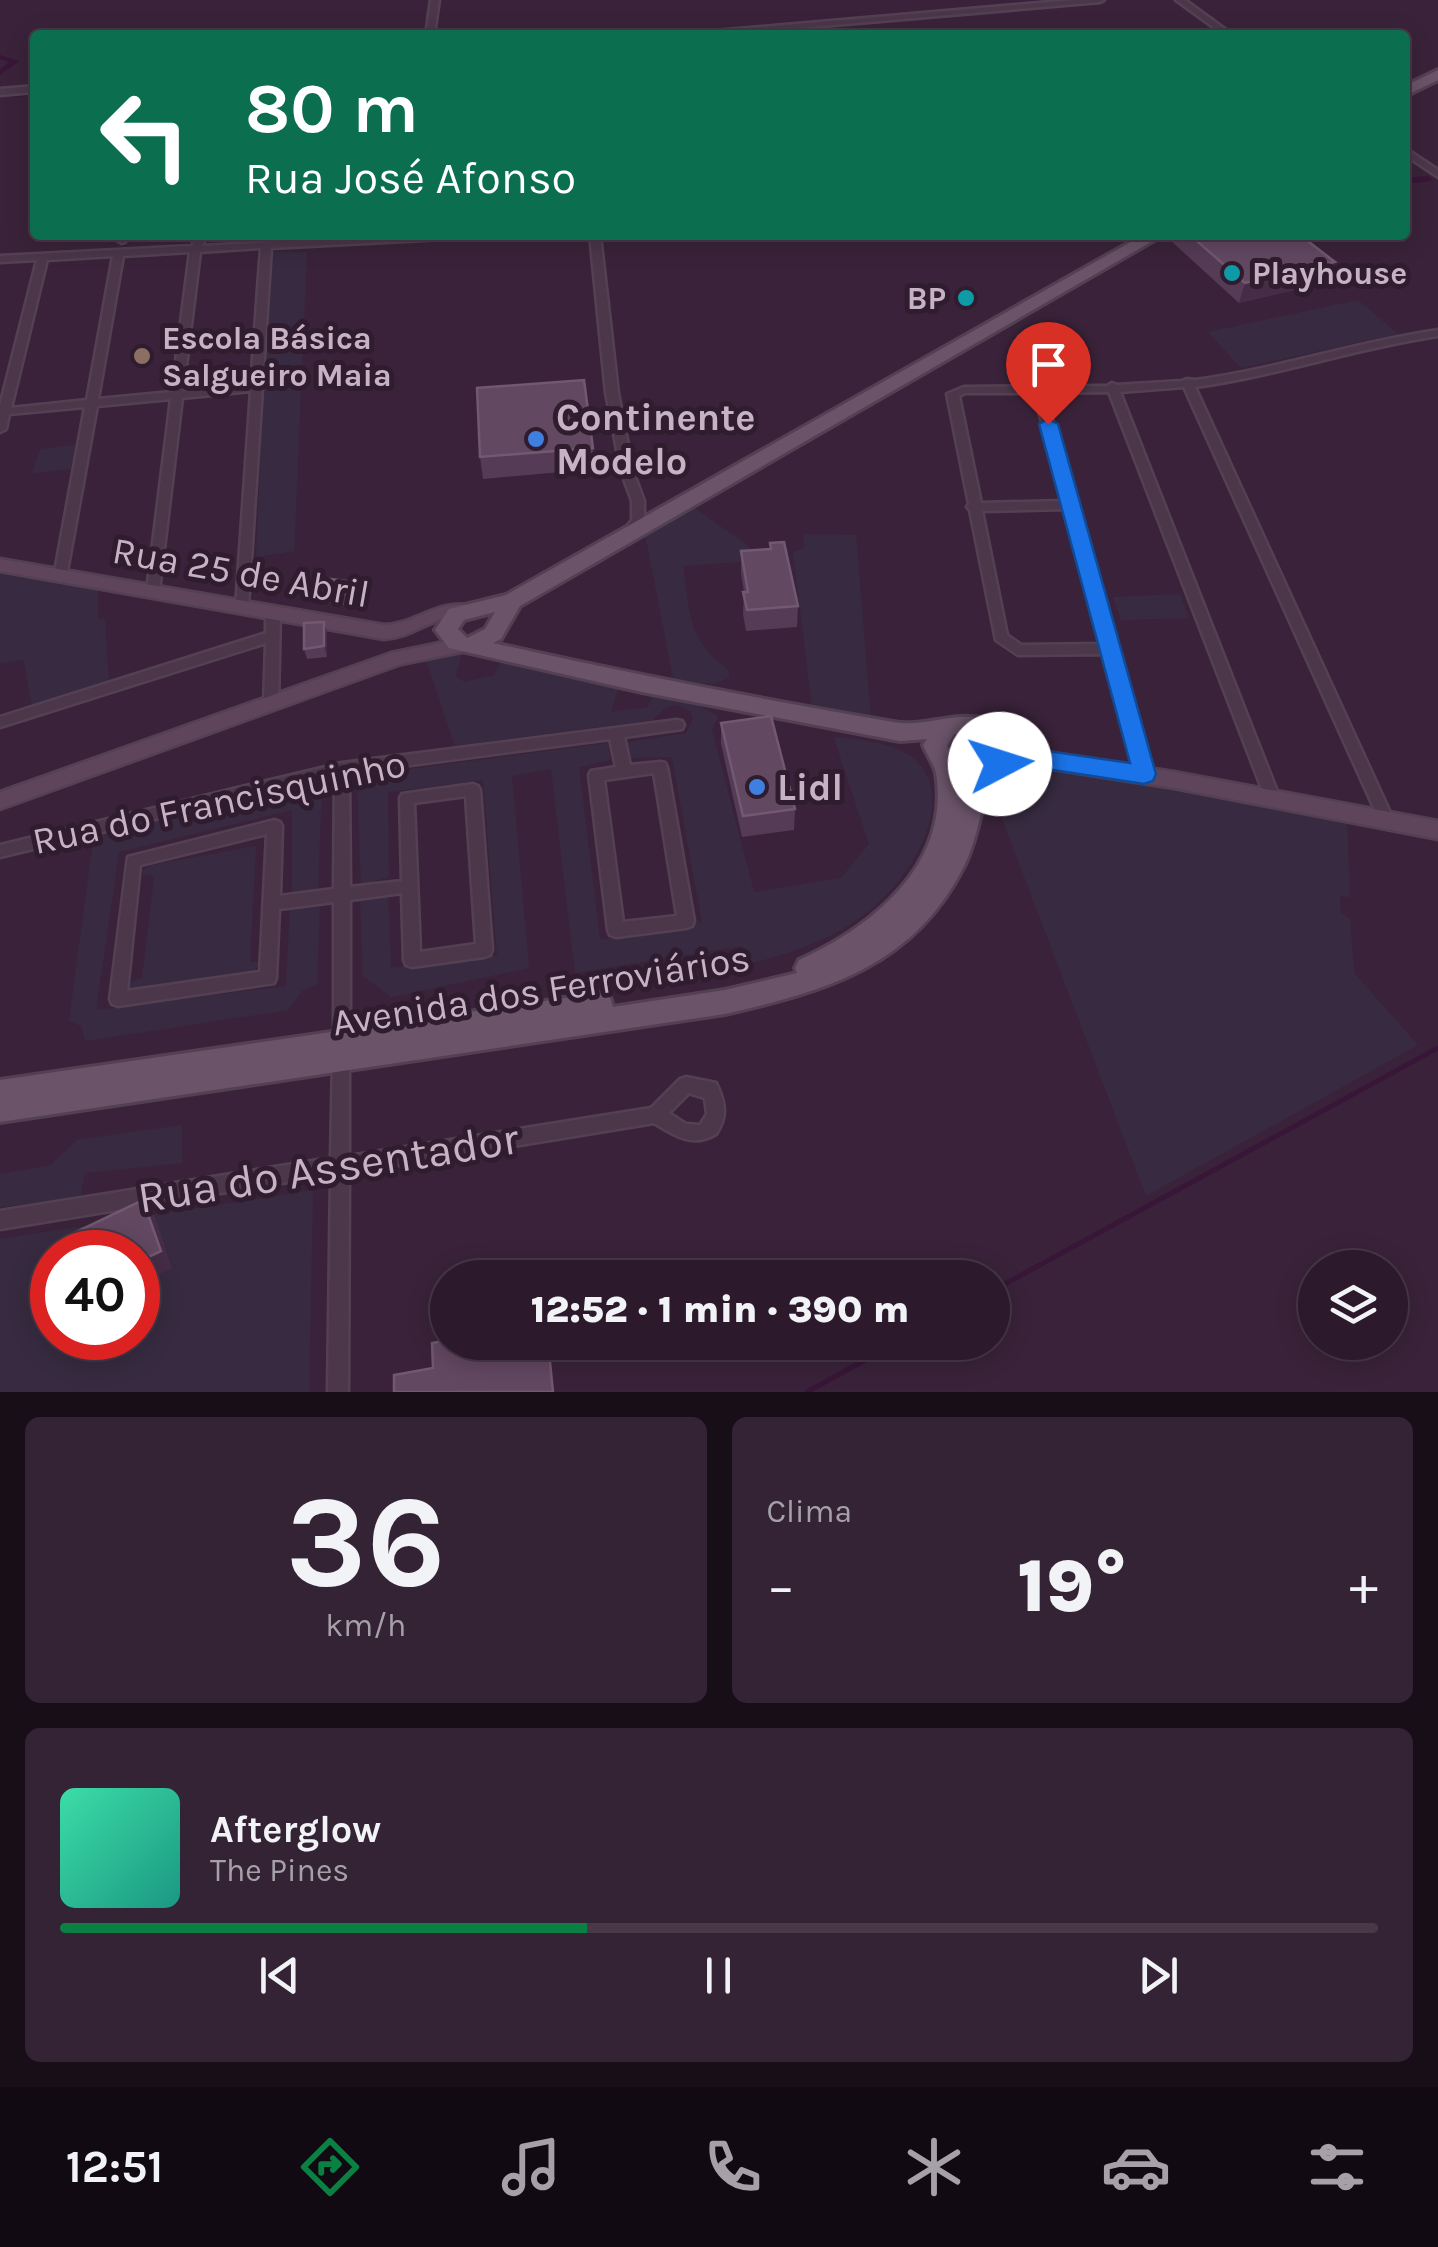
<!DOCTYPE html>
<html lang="pt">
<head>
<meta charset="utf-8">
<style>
  :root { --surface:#2c1a2c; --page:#342334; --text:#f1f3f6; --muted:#a6a1a9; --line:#483848; --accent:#0b8043 }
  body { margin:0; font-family:Karla,sans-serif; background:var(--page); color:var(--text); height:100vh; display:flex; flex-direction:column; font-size:38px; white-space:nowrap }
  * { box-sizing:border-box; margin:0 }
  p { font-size:32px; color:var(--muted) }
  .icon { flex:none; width:55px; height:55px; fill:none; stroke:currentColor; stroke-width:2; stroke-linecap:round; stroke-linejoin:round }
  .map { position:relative; height:1392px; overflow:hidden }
  .panel { display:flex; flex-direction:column; gap:25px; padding:25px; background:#180e18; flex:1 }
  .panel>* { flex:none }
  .banner { position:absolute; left:30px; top:30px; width:1380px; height:210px; border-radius:10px; box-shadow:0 5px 25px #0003,0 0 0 2px var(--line); background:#0b6e4f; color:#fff; overflow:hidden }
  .controls { position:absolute; left:1298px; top:1250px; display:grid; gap:20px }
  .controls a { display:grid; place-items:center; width:110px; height:110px; border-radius:50%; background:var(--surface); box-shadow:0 5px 25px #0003,0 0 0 2px var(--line); font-size:50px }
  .speed { position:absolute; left:30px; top:1230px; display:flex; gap:20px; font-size:50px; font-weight:700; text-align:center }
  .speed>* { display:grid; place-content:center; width:130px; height:130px; border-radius:50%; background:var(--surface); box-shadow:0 5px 25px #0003,0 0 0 2px var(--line); line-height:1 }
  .speed .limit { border:15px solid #d22; background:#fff; color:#111 }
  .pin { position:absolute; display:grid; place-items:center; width:85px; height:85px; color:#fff; margin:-102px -42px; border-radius:50% 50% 50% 0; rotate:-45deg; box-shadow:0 0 10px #0007 }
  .pin .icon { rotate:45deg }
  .me { position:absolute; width:110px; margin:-55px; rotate:85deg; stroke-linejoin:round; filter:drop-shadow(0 0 8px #0008) }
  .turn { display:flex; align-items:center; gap:35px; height:210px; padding:0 50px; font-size:45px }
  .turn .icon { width:130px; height:130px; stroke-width:2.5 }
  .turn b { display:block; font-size:70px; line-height:85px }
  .big { font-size:75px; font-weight:800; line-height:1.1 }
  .panel .widget { flex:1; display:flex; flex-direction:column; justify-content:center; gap:15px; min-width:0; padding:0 35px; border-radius:15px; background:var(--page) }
  .panel .dial { align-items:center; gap:0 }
  .dial b { font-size:130px; line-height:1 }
  .song { display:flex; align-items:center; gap:30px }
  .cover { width:120px; height:120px; border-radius:15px; background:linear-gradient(135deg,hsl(160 70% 55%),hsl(170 70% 35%)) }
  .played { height:10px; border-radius:5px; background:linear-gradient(90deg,var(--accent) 40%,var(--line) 40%) }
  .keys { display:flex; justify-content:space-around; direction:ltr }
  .heat { display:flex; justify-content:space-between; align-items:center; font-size:55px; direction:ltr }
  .panel .tiles { flex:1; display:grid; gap:25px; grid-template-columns:1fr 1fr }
  .widget:last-child { grid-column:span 2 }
  .trip { position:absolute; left:430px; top:1260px; width:580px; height:100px; border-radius:50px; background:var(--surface); box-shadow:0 5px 25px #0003,0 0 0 2px var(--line); font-weight:800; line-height:100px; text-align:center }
  .dock { display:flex; height:160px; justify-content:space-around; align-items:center; background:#120a12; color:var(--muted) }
  .dock .icon { width:70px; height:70px }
  .dock .on { color:var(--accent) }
  .dock b { font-size:45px; color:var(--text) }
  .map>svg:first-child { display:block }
</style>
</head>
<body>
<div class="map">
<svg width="1438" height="1392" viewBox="0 0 1438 1392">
  <rect width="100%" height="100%" fill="#3a233a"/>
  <g fill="#382b41" fill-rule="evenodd">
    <path d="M269,252H307L294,551L256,557Z"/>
    <path d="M1358,300L1398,334L1241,368L1208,332Z"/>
    <path d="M75,445L71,469L32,473L40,449Z"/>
    <path d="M689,504L768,560L683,566C690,612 687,642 729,670V678L714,684L674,682L645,534Z"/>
    <path d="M803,534L856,535L871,720L812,707L793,552L804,548Z"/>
    <path d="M0,570L98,589V618L105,620L109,684L32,706L24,660L0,663Z"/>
    <path d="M1180,594L1189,618L1121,620L1113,597Z"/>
    <path d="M462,651L456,677L465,682L494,675L502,661L619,685L611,712L648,707L655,692L690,701L718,716L712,730L754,892L841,878L869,844L834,738C847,736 859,740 872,742C967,757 933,850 883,898C844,936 800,951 748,964L741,946L575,973L551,769L512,776L529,968L391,997L363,976L360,898L388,891L391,968L497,955L483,780L388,792L389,877L361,885L357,776L608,743L610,760L579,767L600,940L702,922L672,757L631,758L622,743L686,733L693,719L691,712L677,705L664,708L653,720L455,746L426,659Z"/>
    <path d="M1038,767L1347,820L1350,897L1340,896L1341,913L1350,919L1354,973L1418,1045L1146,1196L996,803L1009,787Z"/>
    <path d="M322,782L318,890L292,894V810L119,852L96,1010L286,986L290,907L320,900L317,984L302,991L288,1010L85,1041L81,1026L69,1021L94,835Z"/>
    <path d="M256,846L250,962H261L252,974L132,992L129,983L142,978L154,879L151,874L143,876V871L152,865Z"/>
    <path d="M182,1125V1163L85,1173L80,1198L0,1207V1174L51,1165L77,1140Z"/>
    <path d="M313,1190L309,1392H0V1239ZM52,1252H138V1338H52Z"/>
  </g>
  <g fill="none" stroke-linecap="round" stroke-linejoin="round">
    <g stroke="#381637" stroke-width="5">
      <path d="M992,1291L1438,1048"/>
      <path d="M807,1392L898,1342"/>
    </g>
    <g fill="#381637" fill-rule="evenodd">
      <path d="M0,55L19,61L0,75V69L9,62L0,59Z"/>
      <path d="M35,91V95L12,97L8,95L12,93Z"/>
      <path d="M1428,176L1432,179L1431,181L1405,184V178Z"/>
    </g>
    <g stroke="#544053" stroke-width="5">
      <g id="street">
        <path d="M431,0H439L434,35H426Z"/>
        <path d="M1073,0H1104L1100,2L720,35H688L692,33Z"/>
        <path d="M1176,0H1185L1233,35H1224Z"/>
        <path d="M35,86V92L0,95V89Z"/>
        <path d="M1405,148L1438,170V177L1405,155Z"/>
        <path d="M119,235H129L125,242L122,243L117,240Z"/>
        <path d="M197,235H207L202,246L406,235H468L463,238L271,248L248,607L242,611L236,607L251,391L182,398L159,591L153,595L147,591L171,399L97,406L66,577L60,581L54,577L85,407L9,414L6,429L0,432V406L37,260L0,262V256L192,246ZM261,248L251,384L183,391L200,252ZM190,252L172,392L98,399L123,256ZM113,256L87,400L11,408L47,260Z"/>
        <path d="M590,235H600L618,393L633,471L644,501V521L631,538L627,539L621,535L632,520V501L621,471L606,393Z"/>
        <path d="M1438,330V336C1356,348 1277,376 1195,387L1393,819L1391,823H1381L1379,819L1184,387L1120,392L1280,799L1278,803H1268L1266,799L1109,392L1045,393L1151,775L1149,779H1139L1137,775L1104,654L1018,655L996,640L970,510L967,507L969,504L947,394L964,387L1096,386H1107L1112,383L1117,385L1182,381L1187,379L1195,380C1277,369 1356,342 1438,330ZM965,393H1034L1063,501L981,503L959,396ZM1065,509L1102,644L1021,645L1007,635L982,511Z"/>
        <path d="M273,607L280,612L278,704L276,708L271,709L264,704L266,643L0,727V717L266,633V612Z"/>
        <path d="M677,720L682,721L684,725L682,729L624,737L630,765L660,762L665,763L667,767L694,921L692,926L686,928L616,937L610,935L608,930L589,775L591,771L616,767L610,739L349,773L350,887L402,881L400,798L402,794L473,784L478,786L480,790L492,950L490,955L484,957L412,967L406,965L404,960L402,893L350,900V1043L348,1048L342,1050L336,1048L334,1043V902L279,909L276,978L274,983L118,1006L112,1004L110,999L128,857L275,820L280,822L282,826L280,896L334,889L335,775L0,857V845L342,763ZM654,773L677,916L623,922L604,780ZM466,796L476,944L420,952L414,803ZM267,834L260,972L127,991L140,865Z"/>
        <path d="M341,1052L347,1055L349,1060V1156L651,1108L680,1079L686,1077L716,1083C725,1102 728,1116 716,1134C693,1148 675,1136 654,1123L349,1173L348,1392H328L331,1175L0,1229V1211L331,1158L333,1060L335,1055ZM689,1093L705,1098L707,1114L700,1125L686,1124L669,1113Z"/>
      </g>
    </g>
    <g stroke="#544053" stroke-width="5">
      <g id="secondary">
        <path d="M0,559L384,625C416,624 438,598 473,606L475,611C466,620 458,615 446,618C423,624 408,638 384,639L0,571Z"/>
        <path d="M464,638L474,645L471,650L401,664L0,809V792L391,653Z"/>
        <path d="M998,728L1039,751L1174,772L1438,821V839L1174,788L1034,766L991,741L988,736L991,731Z"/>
      </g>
    </g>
    <g stroke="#544053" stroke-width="6">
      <g id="primary">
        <path d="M1438,70V80L1405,96V86Z"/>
        <path d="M1143,235H1163L520,606L501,639L493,643C626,673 759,699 893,722C924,728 954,711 985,719C1002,723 1008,735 1016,750C1009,771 996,773 990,786C979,812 977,841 964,866C914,966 826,991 725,1014L0,1122V1080L600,993L610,997L613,1007L725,990L797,973L795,968L799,960C872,927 951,864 936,773C934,764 927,755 923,745L927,739L900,741L642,692L449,648L435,630L449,609L506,595ZM495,612L485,629L467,638L458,629L464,620ZM954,734H979L992,750L990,758L980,766C964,766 953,761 947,746ZM960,781L967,783L962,799Z"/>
      </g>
    </g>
    <use href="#street" fill="#4b364a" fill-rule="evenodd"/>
    <use href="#secondary" fill="#5e455c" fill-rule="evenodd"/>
    <use href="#primary" fill="#6b546a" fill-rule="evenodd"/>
  </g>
  <g fill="#563b56">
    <path d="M1171,235H1300L1335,262L1328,282L1239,303L1170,240Z"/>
    <path d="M593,448L594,469L483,479L480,457Z"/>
    <path d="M770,543L798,606L797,627L746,631L743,614L744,592L741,573V551L770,549Z"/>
    <path d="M354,582L356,593L350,606L311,601L308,591Z"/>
    <path d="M324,622L327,633V657L307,659L304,649Z"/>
    <path d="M721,723L795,809L794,830L742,837L721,744Z"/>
  </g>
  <g fill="#462c46">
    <path d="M1335,262L1328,282L1239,303L1245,283Z"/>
    <path d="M354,582L356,593L350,606L347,595Z"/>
    <path d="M324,622L327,633V657L324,646Z"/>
    <path d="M143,1200L155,1217L172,1268L138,1285V1262Z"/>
    <path d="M548,1342H549L554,1392H553Z"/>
  </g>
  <g fill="#634862" stroke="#725872" stroke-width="2.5">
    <path d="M1190,235H1300L1335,262L1245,283Z"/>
    <path d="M584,380L593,448L480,457L477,388Z"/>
    <path d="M784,542L798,606L747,610L743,592H748L741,551L771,549L770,543Z"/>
    <path d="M315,577L354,582L347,595L308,591Z"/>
    <path d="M324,622V646L304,649V623Z"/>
    <path d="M771,716L795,809L743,816L721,723Z"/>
    <path d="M143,1200L161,1251L138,1262V1252H79L74,1233Z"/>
    <path d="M448,1340V1342H548L553,1392H394V1375L433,1368L432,1343Z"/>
  </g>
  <path fill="#1a73e8" stroke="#114b97" stroke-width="2.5" d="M1048,419L1058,424L1156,774L1153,781L1144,784L1034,767L1000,773L988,764L992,758L1034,749L1130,763L1039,424Z"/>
  <g fill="#0f9aa8" stroke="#301c2f" stroke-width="4">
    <circle cx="1232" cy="273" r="10"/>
    <circle cx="966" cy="298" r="10"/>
  </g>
  <circle fill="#8d6e63" stroke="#301c2f" stroke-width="4" cx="142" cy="356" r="10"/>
  <g fill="#3f7fe0" stroke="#301c2f" stroke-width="4">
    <circle cx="536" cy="439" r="10"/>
    <circle cx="757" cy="787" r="10"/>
  </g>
  <g text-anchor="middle" stroke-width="10" stroke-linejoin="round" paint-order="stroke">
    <g font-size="32" font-weight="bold" fill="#c7b2c5" stroke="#301c2f" text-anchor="start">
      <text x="1252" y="284">Playhouse</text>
      <text x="946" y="309" text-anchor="end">BP</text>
      <text x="162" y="349">Escola Básica<tspan x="162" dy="37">Salgueiro Maia</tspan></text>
    </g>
    <g font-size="38" font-weight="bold" fill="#c7b2c5" stroke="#301c2f" text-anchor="start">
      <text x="556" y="430">Continente<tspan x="556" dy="44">Modelo</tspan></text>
      <text x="777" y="800">Lidl</text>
    </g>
    <g font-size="38" fill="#c7b2c5" stroke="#301c2f">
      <text transform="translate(241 572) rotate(10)" y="13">Rua 25 de Abril</text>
      <text transform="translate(219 802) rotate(-12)" y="13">Rua do Francisquinho</text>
      <text transform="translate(541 990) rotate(-9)" y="13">Avenida dos Ferroviários</text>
    </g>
    <g font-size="45" fill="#c7b2c5" stroke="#301c2f">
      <text transform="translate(328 1167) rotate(-9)" y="16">Rua do Assentador</text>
    </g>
  </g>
</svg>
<div class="controls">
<a><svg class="icon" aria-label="layers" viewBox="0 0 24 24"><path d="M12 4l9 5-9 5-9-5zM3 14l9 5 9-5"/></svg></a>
</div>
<div class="speed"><div class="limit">40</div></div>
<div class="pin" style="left:1048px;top:424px;background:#d93025"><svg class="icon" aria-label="arrive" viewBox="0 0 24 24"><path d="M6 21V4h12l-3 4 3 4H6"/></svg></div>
<svg class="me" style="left:1000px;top:764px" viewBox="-20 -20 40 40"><circle r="19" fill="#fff"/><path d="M0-13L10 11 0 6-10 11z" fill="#1a73e8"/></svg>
<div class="trip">12:52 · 1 min · 390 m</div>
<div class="banner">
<div class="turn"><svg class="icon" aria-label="left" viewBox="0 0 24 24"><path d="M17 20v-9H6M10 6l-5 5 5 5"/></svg><div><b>80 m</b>Rua José Afonso</div></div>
</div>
</div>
<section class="panel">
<div class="tiles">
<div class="widget dial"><b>36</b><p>km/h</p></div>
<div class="widget"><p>Clima</p>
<div class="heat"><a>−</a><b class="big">19°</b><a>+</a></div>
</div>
<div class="widget">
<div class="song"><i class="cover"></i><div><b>Afterglow</b><p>The Pines</p></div></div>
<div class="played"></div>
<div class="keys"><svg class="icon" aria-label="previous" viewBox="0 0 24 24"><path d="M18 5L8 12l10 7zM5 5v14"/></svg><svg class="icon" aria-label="pause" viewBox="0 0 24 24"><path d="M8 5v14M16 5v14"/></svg><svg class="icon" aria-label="next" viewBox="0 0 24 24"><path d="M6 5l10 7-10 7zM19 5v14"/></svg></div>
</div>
</div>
</section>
<nav class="dock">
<b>12:51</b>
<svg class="icon on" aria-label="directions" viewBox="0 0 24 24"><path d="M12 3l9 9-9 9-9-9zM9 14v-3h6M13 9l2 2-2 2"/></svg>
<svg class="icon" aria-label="music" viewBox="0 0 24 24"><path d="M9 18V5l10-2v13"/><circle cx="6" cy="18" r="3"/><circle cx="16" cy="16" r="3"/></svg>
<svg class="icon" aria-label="phone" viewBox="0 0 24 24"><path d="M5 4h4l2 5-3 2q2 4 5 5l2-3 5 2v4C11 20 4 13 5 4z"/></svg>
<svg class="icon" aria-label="climate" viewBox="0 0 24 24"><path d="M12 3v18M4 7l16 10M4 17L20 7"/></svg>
<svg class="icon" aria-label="car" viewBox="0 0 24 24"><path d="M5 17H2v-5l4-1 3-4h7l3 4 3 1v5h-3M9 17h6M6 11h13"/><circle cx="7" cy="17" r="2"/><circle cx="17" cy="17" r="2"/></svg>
<svg class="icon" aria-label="filters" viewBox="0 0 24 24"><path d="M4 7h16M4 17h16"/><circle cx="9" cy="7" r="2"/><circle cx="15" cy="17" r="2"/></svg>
</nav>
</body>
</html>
